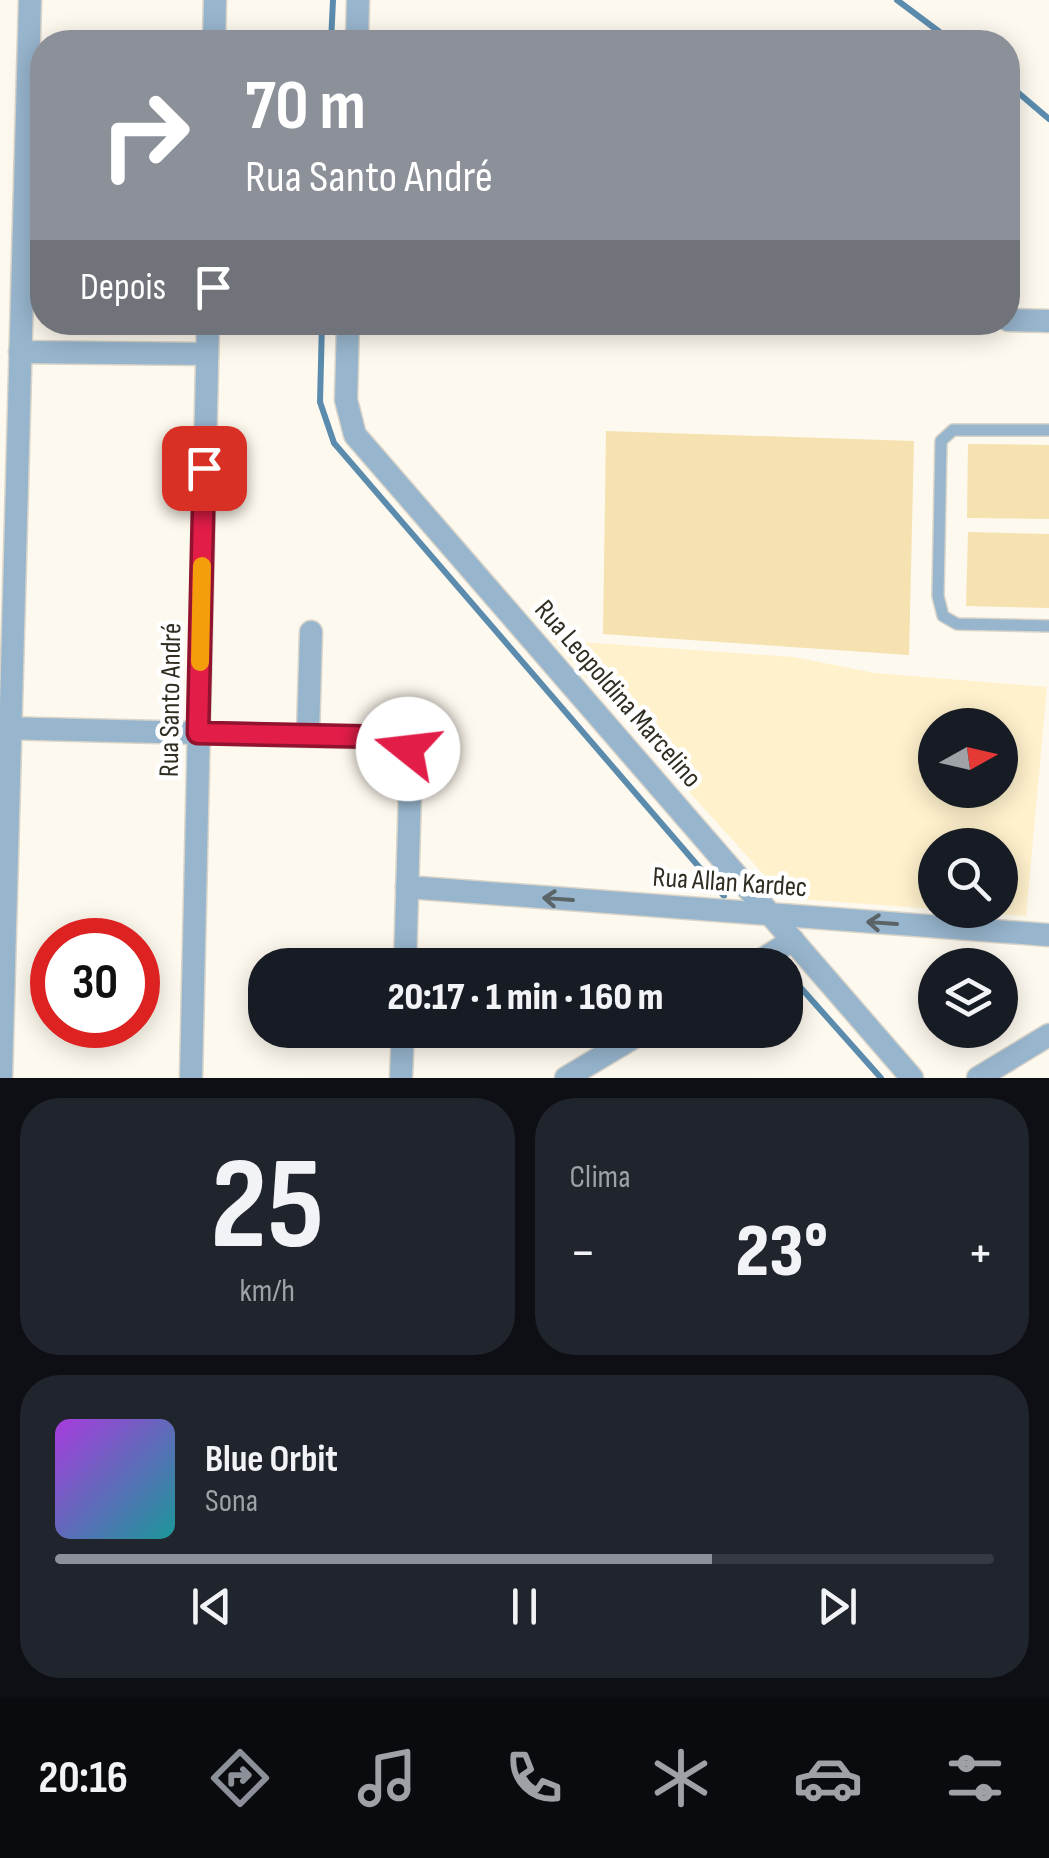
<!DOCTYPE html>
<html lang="pt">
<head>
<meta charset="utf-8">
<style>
  :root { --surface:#171b24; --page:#20242c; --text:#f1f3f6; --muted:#9ea1a6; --line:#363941; --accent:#8c9099 }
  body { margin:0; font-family:"Sofia Sans Condensed",sans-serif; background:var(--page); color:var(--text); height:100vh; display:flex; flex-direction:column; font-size:38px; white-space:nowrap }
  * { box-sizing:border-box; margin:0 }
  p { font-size:32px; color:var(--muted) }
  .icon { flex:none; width:55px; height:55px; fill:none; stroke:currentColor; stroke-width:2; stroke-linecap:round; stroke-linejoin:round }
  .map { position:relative; height:1078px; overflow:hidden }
  .sheet { display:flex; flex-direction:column; gap:20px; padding:20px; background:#0d0f14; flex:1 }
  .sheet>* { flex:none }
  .banner { position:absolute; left:30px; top:30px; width:990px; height:305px; border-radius:40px; box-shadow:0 5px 25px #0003; background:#8c9099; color:#fff; overflow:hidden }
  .needle { width:65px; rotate:82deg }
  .controls { position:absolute; left:918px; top:708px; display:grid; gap:20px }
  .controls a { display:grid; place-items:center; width:100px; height:100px; border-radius:50%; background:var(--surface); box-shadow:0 5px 25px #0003; font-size:50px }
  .speed { position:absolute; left:30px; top:918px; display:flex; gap:20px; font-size:50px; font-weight:700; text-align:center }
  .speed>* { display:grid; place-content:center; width:130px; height:130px; border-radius:50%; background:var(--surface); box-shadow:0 5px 25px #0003; line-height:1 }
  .speed .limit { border:15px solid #d22; background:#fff; color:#111 }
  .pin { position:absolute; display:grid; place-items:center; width:85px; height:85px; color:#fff; margin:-42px; border-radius:20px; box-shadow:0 5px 15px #0006 }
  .me { position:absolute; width:110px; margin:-55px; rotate:286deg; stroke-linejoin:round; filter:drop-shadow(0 0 8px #0008) }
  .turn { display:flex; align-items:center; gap:35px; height:210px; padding:0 50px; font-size:45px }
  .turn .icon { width:130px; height:130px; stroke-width:2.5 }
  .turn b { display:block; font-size:70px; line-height:85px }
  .then { display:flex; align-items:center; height:95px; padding:0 50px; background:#0003; gap:20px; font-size:38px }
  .big { font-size:75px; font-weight:800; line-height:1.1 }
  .sheet .tile { flex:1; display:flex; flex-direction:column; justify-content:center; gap:15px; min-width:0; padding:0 35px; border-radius:40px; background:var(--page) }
  .sheet .dial { align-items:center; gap:0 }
  .dial b { font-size:130px; line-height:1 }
  .song { display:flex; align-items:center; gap:30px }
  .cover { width:120px; height:120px; border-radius:15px; background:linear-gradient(135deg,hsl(280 70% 55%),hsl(180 70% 35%)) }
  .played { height:10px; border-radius:5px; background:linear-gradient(90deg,var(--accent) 70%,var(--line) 70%) }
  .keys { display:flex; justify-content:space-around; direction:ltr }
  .heat { display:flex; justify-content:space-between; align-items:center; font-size:55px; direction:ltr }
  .sheet .tiles { flex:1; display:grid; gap:20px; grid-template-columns:1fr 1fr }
  .tile:last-child { grid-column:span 2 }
  .trip { position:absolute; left:248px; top:948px; width:555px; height:100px; border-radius:40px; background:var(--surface); box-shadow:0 5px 25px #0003; font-weight:800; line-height:100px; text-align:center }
  .tab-bar { display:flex; height:160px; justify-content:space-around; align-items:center; background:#090b0e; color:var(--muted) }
  .tab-bar .icon { width:70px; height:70px }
  .tab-bar .active { color:var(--accent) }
  .tab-bar b { font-size:45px; color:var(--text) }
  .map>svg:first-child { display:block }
</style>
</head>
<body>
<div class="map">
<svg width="1049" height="1078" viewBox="0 0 1049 1078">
  <rect width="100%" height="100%" fill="#fef9ee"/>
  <path fill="#fff1cc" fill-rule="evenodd" d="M552,640L794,657L875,673L1047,687L1026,916L947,910H1000V845H935V909L785,898ZM935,725H1000V790H935Z"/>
  <g fill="#f5e2b0">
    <path d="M606,431L914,441L909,655L603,634Z"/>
    <path d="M968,444L1049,445V519L967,518Z"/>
    <path d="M968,532L1049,534V608L966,606Z"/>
  </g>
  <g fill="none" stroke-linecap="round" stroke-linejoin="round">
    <g stroke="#5b8cae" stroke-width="6">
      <path d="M897,0L953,42"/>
      <path d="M331,42L333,0"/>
      <path d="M1008,84L1049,119"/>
      <path d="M322,322L320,402L334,443L724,896"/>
      <path d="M780,964L781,965"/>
      <path d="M785,970L881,1078"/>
    </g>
    <g stroke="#d9d4c9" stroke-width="14">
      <path id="service" d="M1049,430H953L941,441L938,596L943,616L957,624L1049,626"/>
    </g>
    <g stroke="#d9d4c9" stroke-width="25">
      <g id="minor">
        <path d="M214,42L215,0"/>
        <path d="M357,42L358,0"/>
        <path d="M1008,320L1049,321"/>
        <path d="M348,322L346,400L355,435L912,1078"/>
        <path d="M20,352L207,354"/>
        <path d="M0,728L397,738L411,757L405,965"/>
        <path d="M308,735L311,632"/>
        <path d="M407,887L1049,935"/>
        <path d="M753,965L793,940"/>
        <path d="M1,1078L30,0"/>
        <path d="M191,1078L208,322"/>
        <path d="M401,1078L403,1030"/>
        <path d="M566,1078L646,1030"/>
        <path d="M978,1078L1049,1035"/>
      </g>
    </g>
    <use href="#service" stroke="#97b5cd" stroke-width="11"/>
    <use href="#minor" stroke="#97b5cd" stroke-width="22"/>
  </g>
  <defs><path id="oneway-shaft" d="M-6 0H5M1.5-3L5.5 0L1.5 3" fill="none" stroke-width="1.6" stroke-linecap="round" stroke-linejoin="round" transform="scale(2.5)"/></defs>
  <g stroke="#5a6366">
    <use href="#oneway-shaft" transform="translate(558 899) rotate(-176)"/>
    <use href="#oneway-shaft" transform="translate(882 923) rotate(-176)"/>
  </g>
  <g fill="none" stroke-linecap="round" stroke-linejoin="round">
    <g stroke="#92132f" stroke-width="25">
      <path id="route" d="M204,468L198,733L390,737L398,738L408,749"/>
    </g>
    <use href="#route" stroke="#e11d48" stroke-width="18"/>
    <path stroke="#f59e0b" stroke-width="18" d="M200,662L202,566"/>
  </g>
  <g text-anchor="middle" stroke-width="9" stroke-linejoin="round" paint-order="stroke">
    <g font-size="28" fill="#312d22" stroke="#fff">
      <text transform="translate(619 693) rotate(49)" y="10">Rua Leopoldina Marcelino</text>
      <text transform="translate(169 700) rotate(-89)" y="10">Rua Santo André</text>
      <text transform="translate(730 881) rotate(4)" y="10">Rua Allan Kardec</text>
    </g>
  </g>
</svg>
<div class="controls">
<a><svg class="needle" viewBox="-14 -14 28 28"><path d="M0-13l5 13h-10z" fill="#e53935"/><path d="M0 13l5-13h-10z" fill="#9ea1a6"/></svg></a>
<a><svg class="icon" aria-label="search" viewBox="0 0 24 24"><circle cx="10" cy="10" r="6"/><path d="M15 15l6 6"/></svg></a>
<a><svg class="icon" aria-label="layers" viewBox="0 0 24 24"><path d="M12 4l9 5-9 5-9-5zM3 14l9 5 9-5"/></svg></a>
</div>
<div class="speed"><div class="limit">30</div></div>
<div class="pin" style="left:204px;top:468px;background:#d93025"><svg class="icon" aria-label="arrive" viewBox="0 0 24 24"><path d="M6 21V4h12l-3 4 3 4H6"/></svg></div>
<svg class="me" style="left:408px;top:749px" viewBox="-20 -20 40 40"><circle r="19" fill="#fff"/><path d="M0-13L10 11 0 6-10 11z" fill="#e11d48"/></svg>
<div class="trip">20:17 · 1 min · 160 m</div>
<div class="banner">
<div class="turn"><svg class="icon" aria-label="right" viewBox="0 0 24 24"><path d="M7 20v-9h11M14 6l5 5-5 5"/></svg><div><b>70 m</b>Rua Santo André</div></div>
<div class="then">Depois<svg class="icon" aria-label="arrive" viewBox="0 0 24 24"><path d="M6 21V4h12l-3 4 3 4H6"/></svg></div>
</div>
</div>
<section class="sheet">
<div class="tiles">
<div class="tile dial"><b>25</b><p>km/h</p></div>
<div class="tile"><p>Clima</p>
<div class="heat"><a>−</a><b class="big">23°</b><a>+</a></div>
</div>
<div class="tile">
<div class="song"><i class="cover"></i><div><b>Blue Orbit</b><p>Sona</p></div></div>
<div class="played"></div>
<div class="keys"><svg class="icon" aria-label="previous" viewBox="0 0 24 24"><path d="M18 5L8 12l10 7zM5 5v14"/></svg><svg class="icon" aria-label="pause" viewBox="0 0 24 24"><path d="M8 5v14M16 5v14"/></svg><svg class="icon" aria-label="next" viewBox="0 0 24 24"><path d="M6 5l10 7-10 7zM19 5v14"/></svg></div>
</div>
</div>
</section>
<nav class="tab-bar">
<b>20:16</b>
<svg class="icon active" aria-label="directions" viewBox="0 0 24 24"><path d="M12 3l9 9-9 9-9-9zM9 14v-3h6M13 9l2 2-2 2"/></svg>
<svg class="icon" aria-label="music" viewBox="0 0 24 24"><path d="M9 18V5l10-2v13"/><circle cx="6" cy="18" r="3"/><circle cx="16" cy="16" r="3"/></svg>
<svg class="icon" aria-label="phone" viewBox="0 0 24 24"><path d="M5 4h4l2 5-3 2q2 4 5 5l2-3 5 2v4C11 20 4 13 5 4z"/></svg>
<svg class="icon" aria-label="climate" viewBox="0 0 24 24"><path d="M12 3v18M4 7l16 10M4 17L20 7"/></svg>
<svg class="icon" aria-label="car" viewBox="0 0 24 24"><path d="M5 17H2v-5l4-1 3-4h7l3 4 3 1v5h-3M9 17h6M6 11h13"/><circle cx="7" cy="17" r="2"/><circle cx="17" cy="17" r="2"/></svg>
<svg class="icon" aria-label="filters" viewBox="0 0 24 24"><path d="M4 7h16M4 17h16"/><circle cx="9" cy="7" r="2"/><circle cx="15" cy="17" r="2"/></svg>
</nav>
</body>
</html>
